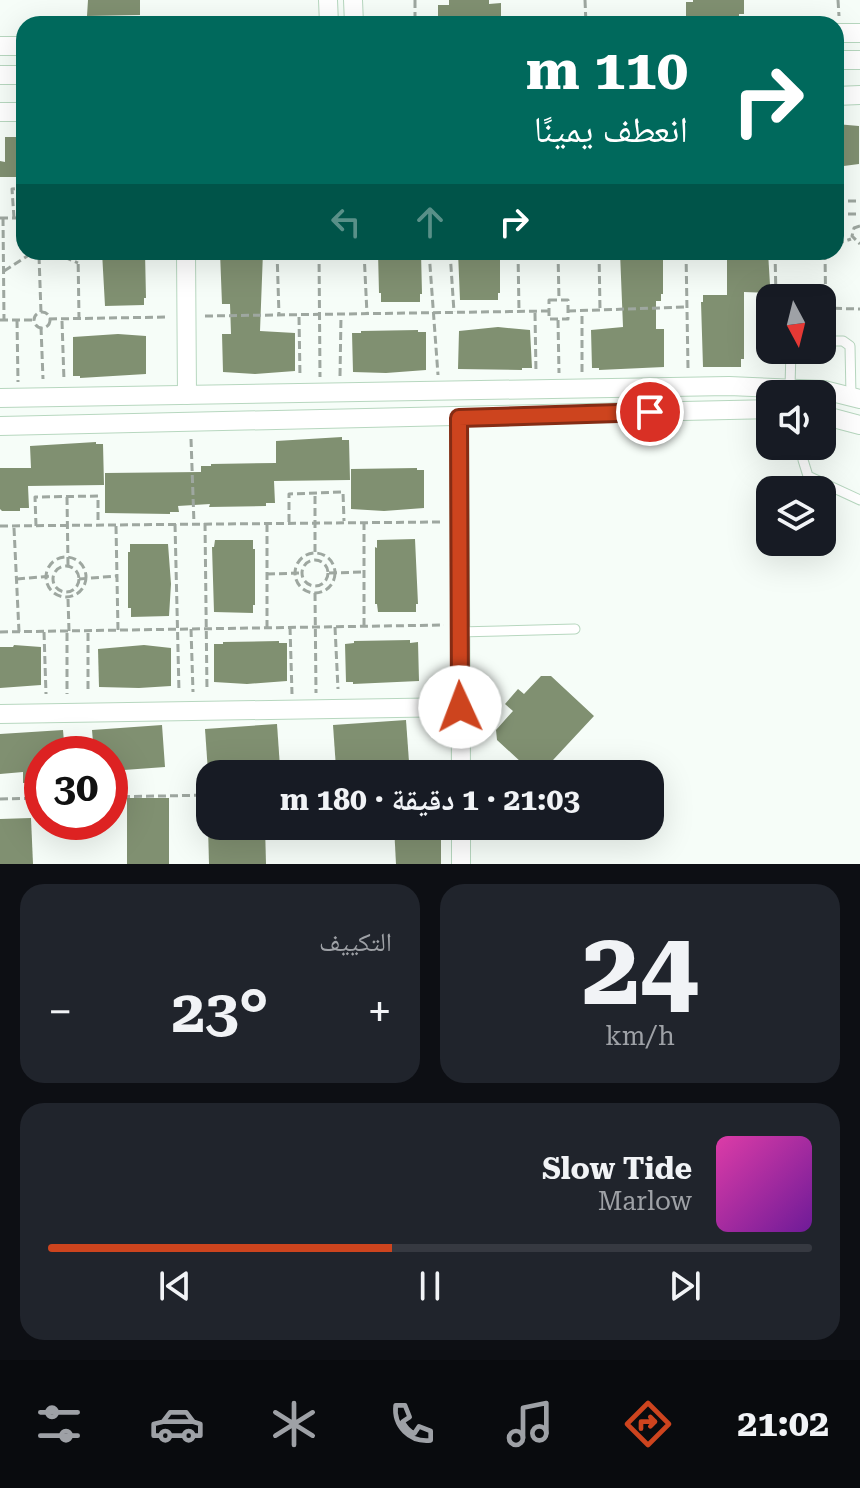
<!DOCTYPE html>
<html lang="ar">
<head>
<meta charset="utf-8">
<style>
  :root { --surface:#171b24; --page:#20242c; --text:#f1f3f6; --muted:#9ea1a6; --line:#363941; --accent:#cd441e }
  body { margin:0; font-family:"Roboto Serif","Noto Naskh Arabic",serif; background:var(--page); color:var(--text); direction:rtl; height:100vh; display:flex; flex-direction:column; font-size:30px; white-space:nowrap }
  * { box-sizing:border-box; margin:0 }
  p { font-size:26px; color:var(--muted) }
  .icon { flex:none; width:44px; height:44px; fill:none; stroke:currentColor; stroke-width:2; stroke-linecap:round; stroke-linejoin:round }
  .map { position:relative; height:864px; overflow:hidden; direction:ltr }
  .panel { display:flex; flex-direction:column; gap:20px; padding:20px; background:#0d0f14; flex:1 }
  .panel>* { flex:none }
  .top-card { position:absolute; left:16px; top:16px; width:828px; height:244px; border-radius:24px; box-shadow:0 8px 32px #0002; direction:rtl; background:#00695c; color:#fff; overflow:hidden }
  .needle { width:52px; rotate:173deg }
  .fabs { position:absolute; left:756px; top:284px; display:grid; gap:16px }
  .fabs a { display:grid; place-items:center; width:80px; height:80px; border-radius:16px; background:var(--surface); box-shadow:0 8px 32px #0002; font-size:40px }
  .speed { position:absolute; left:24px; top:736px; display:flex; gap:16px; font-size:40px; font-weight:700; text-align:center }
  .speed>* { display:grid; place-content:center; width:104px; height:104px; border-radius:50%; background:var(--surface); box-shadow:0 8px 32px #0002; line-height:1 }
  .speed .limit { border:12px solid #d22; background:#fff; color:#111 }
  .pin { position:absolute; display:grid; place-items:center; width:68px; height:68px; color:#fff; margin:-34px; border:4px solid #fff; border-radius:50%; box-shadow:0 2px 8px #0007 }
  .me { position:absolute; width:88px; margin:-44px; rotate:358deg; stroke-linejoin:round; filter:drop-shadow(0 0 6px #0008) }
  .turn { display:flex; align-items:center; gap:28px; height:168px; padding:0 24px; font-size:36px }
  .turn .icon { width:104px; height:104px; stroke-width:2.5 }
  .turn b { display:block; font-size:56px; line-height:68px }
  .lanes { display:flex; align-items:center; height:76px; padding:0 24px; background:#0003; justify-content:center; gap:40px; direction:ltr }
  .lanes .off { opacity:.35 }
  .big { font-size:60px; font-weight:700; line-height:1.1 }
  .panel .widget { flex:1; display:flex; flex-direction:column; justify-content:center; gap:12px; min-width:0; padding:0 28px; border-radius:24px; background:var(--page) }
  .panel .dial { align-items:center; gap:0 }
  .dial b { font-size:104px; line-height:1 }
  .song { display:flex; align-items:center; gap:24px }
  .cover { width:96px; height:96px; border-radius:12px; background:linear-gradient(135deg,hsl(320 70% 55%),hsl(280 70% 35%)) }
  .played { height:8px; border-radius:4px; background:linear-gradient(90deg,var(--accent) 45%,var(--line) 45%) }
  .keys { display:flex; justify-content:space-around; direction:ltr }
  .heat { display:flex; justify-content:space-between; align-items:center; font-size:44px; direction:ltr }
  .panel .tiles { flex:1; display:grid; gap:20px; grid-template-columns:1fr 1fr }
  .widget:last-child { grid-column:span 2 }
  .trip { position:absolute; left:196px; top:760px; width:468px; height:80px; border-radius:24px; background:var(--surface); box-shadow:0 8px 32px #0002; font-weight:700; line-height:80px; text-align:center; direction:rtl }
  .tab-bar { display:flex; height:128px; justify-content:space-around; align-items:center; background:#090b0e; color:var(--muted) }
  .tab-bar .icon { width:56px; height:56px }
  .tab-bar .active { color:var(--accent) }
  .tab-bar b { font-size:36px; color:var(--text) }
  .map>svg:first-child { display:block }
</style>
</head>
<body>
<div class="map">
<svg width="860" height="864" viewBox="0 0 860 864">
  <rect width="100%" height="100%" fill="#f6fdf8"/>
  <g fill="#809071">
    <path d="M88,0H140V15L87,16Z"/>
    <path d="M449,0H489V4L501,3V18H496V21L443,22V19H438V5H449Z"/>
    <path d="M693,0H744V14H739V18L686,19V2H693Z"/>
    <path d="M836,124L859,126V164L836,167Z"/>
    <path d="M5,137H24V177H0V161L5,162Z"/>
    <path d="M102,252H145L146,298H144V305L105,306Z"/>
    <path d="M220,252H263L260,331L295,333V371L255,374L223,372L222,334H231L230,304H222Z"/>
    <path d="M378,252H421L422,294H420V302H381V293H379Z"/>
    <path d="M458,252H500V293H498V300H460Z"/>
    <path d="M620,252H663V294H661V301H656V329H664V367L599,370V368H592L591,330L623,327Z"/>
    <path d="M727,252H768L770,285H768V293L744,292V359H741V367H703L701,302H703V295H727Z"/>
    <path d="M498,327L530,330L532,368H522V370L458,369L459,331Z"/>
    <path d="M418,330V332H426V370L386,373L353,372L352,333H361V331Z"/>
    <path d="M118,334L146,336V374L80,378V376H73V337Z"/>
    <path d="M342,437V440H349L350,480L274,481L275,503H266V506L209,507L210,504L178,506L179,512H170V514L105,513V473L201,472V466H211V464L276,463V441Z"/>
    <path d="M96,442V444H103L104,485L28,486L29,508H20V511H2L0,509V468H31L30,446Z"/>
    <path d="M417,468V470H424V508L384,511L351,509V469Z"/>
    <path d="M415,539L418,604H416V612H378L377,604H375V547L377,548V540Z"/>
    <path d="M215,540H253V549H255V605H253V613L214,612L212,547H214Z"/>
    <path d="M130,544H168L171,584L169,616L131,617V608H128V552H130Z"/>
    <path d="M410,640V643L418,642L419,681L353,684V682H346L345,644L354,643V641Z"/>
    <path d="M279,641V643H287V681L247,684L214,682V644H223V642Z"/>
    <path d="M14,645L41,647V685L0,688V647H13Z"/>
    <path d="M144,645L171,648V686L139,688L99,687L98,649Z"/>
    <path d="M541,676H551L594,716L540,774H534L497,740L496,730L513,711L505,704L518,689L524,694Z"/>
    <path d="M406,720L409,762L336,768L333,725Z"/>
    <path d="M277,724L280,767L208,772L205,729Z"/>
    <path d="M162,725L165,767L110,771V754H94L92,730Z"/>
    <path d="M63,730L65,754H42V782L23,783V772L0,774V734Z"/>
    <rect x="127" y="798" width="42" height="66"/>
    <path d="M31,818L33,864H0V819Z"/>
    <path d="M208,826H265L266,864H209Z"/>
    <path d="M394,826H441V864H396Z"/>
  </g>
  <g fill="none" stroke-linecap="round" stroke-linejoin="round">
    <g stroke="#b7d7bf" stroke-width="11">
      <g id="lane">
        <path d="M822,341H843L850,346L851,396"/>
        <path d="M790,387L791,350"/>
        <path d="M804,446L803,460L808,476L860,500"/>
        <path d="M458,632L575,629"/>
      </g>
    </g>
    <g stroke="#b7d7bf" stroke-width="20">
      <g id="street">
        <path d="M328,0L329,24"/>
        <path d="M353,0L354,24"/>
        <path d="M836,33H860"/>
        <path d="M0,46H24"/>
        <path d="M836,60H860"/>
        <path d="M0,75H24"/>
        <path d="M836,96L860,95"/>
        <path d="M0,112H24"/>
        <path d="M186,252L187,395"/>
        <path d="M0,398L729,386L824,390L860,399"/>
        <path d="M822,415L860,425"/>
        <path d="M459,418L461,774"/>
        <path d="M0,426L770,409"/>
        <path d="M0,714L460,707"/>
        <path d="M461,826V864"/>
      </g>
    </g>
    <g stroke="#9ea7a0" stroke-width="3" stroke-dasharray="8 4" stroke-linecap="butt">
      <path d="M415,0V24"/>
      <path d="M585,0L586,24"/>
      <path d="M838,0L839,16"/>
      <path d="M836,201H860"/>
      <path d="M836,214H860"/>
      <path d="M0,218H24"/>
      <path d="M3,218L4,320"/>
      <path d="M14,218L12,189L24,188"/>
      <path d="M860,226L854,228L852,236L860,244"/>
      <path d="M836,244L851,239"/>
      <path d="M32,252L39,256L47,252"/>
      <path d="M53,252L78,263"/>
      <path d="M78,252L79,318"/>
      <path d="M277,252L279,315"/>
      <path d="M319,252L320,377"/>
      <path d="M364,252L367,314"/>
      <path d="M429,252L438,375"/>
      <path d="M450,252L454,312"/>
      <path d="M518,252L519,311"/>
      <path d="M558,252L559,300"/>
      <path d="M599,252L600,310"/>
      <path d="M686,252L688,368"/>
      <path d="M775,252L776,298"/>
      <path d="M825,252L826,329"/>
      <path d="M39,256L41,313"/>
      <path d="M4,271L32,253"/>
      <rect x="549" y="300" width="19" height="19"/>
      <path d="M822,308L860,309"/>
      <path d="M568,311L687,307"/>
      <circle cx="42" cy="320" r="8"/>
      <path d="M535,313L536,373"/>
      <path d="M205,316L549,311"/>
      <path d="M299,317L300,377"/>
      <path d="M49,319L169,317"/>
      <path d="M0,320H35"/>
      <path d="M17,320L18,382"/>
      <path d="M558,320L559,373"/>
      <path d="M62,321L64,381"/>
      <path d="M41,327L43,379"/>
      <path d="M582,372V312"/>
      <path d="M340,376L341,316"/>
      <path d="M191,439L194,524"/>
      <path d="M67,497L68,565"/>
      <path d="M289,522V494L343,492L344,521"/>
      <path d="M364,522V626"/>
      <path d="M205,523L207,691"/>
      <path d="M175,524L179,692"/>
      <path d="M267,524V628"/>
      <path d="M0,526L440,522"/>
      <path d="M36,526L35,497L98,496V525"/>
      <path d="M116,526L118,630"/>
      <path d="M14,528L19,632"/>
      <path d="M315,552V493"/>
      <circle cx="315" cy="573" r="20"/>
      <circle cx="66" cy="577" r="20"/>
      <circle cx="315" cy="573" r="13"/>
      <circle cx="66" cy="579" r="13"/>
      <path d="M329,573L365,572"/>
      <path d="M267,574L302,573"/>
      <path d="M17,579L53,576"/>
      <path d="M79,579L117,576"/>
      <path d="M315,593L316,693"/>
      <path d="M68,599L69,631"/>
      <path d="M290,627L292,694"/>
      <path d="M335,627L338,689"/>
      <path d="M191,629L193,692"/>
      <path d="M0,632L444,625"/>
      <path d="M44,632L46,694"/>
      <path d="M67,633V694"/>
      <path d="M88,633V693"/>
      <path d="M110,797L210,795"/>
      <path d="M0,799L42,798"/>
    </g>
    <use href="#lane" stroke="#fff" stroke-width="9"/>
    <use href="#street" stroke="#fff" stroke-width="18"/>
  </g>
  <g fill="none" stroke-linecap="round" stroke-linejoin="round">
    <g stroke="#852c14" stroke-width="20">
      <path id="route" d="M460,707L459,418L650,412"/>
    </g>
    <use href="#route" stroke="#cd441e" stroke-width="14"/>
  </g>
</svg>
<div class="fabs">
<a><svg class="needle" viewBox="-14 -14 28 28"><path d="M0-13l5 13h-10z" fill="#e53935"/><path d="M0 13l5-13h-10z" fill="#9ea1a6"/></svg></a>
<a><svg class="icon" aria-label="sound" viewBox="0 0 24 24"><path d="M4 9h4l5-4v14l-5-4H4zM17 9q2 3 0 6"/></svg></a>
<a><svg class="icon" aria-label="layers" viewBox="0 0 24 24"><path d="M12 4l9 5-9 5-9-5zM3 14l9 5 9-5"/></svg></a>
</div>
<div class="speed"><div class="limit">30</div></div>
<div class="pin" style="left:650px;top:412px;background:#d93025"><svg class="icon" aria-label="arrive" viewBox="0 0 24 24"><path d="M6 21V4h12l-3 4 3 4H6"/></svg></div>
<svg class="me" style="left:460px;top:707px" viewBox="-20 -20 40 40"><circle r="19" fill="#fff"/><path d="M0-13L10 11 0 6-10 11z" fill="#cd441e"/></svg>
<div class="trip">21:03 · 1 دقيقة · 180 m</div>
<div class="top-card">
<div class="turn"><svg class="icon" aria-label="right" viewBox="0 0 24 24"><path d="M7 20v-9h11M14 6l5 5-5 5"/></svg><div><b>110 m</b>انعطف يمينًا</div></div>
<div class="lanes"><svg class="icon off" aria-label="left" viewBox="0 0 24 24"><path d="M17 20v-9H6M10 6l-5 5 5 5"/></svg><svg class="icon off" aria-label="ahead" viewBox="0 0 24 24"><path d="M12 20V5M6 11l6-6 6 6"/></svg><svg class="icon" aria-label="right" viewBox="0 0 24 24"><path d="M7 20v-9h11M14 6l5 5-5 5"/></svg></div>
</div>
</div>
<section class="panel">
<div class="tiles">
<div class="widget dial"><b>24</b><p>km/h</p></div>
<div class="widget"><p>التكييف</p>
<div class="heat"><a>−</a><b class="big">23°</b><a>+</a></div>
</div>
<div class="widget">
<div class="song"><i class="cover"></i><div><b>Slow Tide</b><p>Marlow</p></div></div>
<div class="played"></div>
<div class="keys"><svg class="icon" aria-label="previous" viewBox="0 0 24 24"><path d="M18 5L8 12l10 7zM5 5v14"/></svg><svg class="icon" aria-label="pause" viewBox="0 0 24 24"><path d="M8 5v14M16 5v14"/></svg><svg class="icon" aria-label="next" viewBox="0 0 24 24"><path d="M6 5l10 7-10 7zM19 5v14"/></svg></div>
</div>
</div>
</section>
<nav class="tab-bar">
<b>21:02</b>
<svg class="icon active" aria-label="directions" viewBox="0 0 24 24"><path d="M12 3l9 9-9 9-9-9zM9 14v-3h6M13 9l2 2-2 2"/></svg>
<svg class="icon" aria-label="music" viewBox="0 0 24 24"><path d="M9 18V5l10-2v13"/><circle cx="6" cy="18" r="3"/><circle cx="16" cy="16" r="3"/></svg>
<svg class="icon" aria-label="phone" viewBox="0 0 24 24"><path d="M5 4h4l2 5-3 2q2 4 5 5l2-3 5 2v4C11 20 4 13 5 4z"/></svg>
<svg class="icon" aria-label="climate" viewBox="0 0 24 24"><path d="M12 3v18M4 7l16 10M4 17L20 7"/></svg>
<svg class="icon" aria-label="car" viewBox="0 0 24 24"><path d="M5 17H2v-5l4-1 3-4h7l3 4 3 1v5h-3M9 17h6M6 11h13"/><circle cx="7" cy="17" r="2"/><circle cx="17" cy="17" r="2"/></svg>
<svg class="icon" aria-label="filters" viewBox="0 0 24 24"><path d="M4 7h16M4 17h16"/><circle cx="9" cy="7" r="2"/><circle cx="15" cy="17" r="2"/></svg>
</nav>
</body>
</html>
